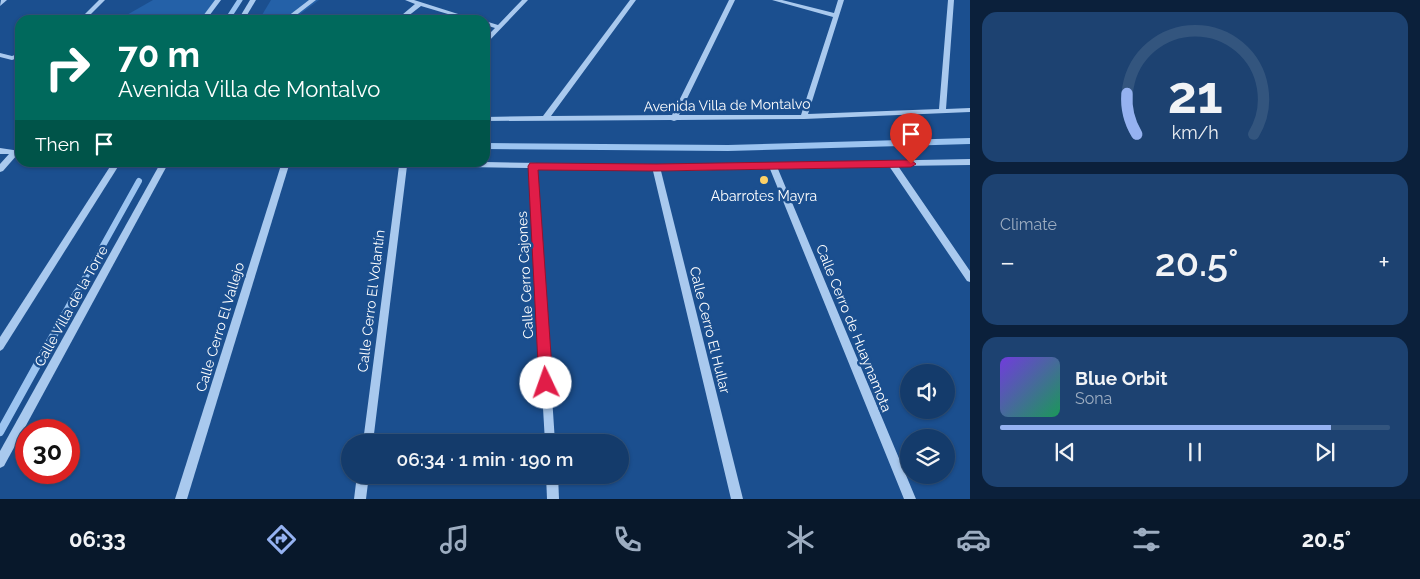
<!DOCTYPE html>
<html lang="en">
<head>
<meta charset="utf-8">
<style>
  :root { --surface:#143b6b; --page:#1d4271; --text:#f1f3f6; --muted:#9dadc1; --line:#33557e; --accent:#95b2f1 }
  body { margin:0; font-family:Raleway,sans-serif; background:var(--page); color:var(--text); height:100vh; display:flex; flex-direction:column; font-size:19px; white-space:nowrap }
  * { box-sizing:border-box; margin:0 }
  p { font-size:16px; color:var(--muted) }
  .icon { flex:none; width:28px; height:28px; fill:none; stroke:currentColor; stroke-width:2; stroke-linecap:round; stroke-linejoin:round }
  .map { position:relative; flex:1; overflow:hidden }
  .drawer { display:flex; flex-direction:column; gap:12px; padding:12px; background:#0b203b; width:450px }
  .drawer>* { flex:none }
  .banner { position:absolute; left:15px; top:15px; width:475px; height:152px; border-radius:15px; box-shadow:0 1px 4px #0004,0 0 0 1px var(--line); background:#00695c; color:#fff; overflow:hidden }
  .fabs { position:absolute; left:900px; top:364px; display:grid; gap:10px }
  .fabs a { display:grid; place-items:center; width:55px; height:55px; border-radius:50%; background:var(--surface); box-shadow:0 1px 4px #0004,0 0 0 1px var(--line); font-size:25px }
  .speed { position:absolute; left:15px; top:419px; display:flex; gap:10px; font-size:25px; font-weight:700; text-align:center }
  .speed>* { display:grid; place-content:center; width:65px; height:65px; border-radius:50%; background:var(--surface); box-shadow:0 1px 4px #0004,0 0 0 1px var(--line); line-height:1 }
  .speed .limit { border:8px solid #d22; background:#fff; color:#111 }
  .pin { position:absolute; display:grid; place-items:center; width:42px; height:42px; color:#fff; margin:-51px -21px; border-radius:50% 50% 50% 0; rotate:-45deg; box-shadow:0 0 5px #0007 }
  .pin .icon { rotate:45deg }
  .me { position:absolute; width:55px; margin:-28px; rotate:357deg; stroke-linejoin:round; filter:drop-shadow(0 0 4px #0008) }
  .turn { display:flex; align-items:center; gap:18px; height:105px; padding:0 20px; font-size:22px }
  .turn .icon { width:65px; height:65px; stroke-width:2.5 }
  .turn b { display:block; font-size:35px; line-height:42px }
  .then { display:flex; align-items:center; height:48px; padding:0 20px; background:#0003; gap:10px; font-size:19px }
  .big { font-size:38px; font-weight:600; line-height:1.1 }
  .drawer .card { flex:1; display:flex; flex-direction:column; justify-content:center; gap:8px; min-width:0; padding:0 18px; border-radius:15px; background:var(--page) }
  .drawer .dial { align-items:center; gap:0 }
  .dial svg { height:130px; overflow:visible; fill:none; stroke:var(--line); stroke-width:7; stroke-linecap:round; text-anchor:middle }
  .dial text { fill:var(--text); stroke:none }
  .song { display:flex; align-items:center; gap:15px }
  .cover { width:60px; height:60px; border-radius:8px; background:linear-gradient(135deg,hsl(260 70% 55%),hsl(150 70% 35%)) }
  .played { height:5px; border-radius:2px; background:linear-gradient(90deg,var(--accent) 85%,var(--line) 85%) }
  .keys { display:flex; justify-content:space-around; direction:ltr }
  .heat { display:flex; justify-content:space-between; align-items:center; font-size:28px; direction:ltr }
  .trip { position:absolute; left:341px; top:434px; width:288px; height:50px; border-radius:25px; background:var(--surface); box-shadow:0 1px 4px #0004,0 0 0 1px var(--line); font-weight:600; line-height:50px; text-align:center }
  .menu { display:flex; height:80px; justify-content:space-around; align-items:center; background:#08182b; color:var(--muted) }
  .menu .icon { width:35px; height:35px }
  .menu .on { color:var(--accent) }
  .menu b { font-size:22px; color:var(--text) }
  main { display:flex; flex:1; min-height:0 }
  .map>svg:first-child { display:block }
</style>
</head>
<body>
<main>
<div class="map">
<svg width="970" height="499" viewBox="0 0 970 499">
  <rect width="100%" height="100%" fill="#1b4f8f"/>
  <g fill="#2461a8">
    <path d="M153,0H221L206,20H118Z"/>
    <path d="M271,0H319L292,20H259Z"/>
  </g>
  <g fill="none" stroke-linecap="round" stroke-linejoin="round">
    <path stroke="#9cc4f0" stroke-width="5" d="M227,20L240,0"/>
    <g stroke="#9cc4f0" stroke-width="6">
      <path d="M485,146L728,148L970,141"/>
      <path d="M76,294L139,181"/>
    </g>
    <path stroke="#9cc4f0" stroke-width="8" d="M0,432L77,293"/>
    <g fill="#a9c9ee" fill-rule="evenodd">
      <path d="M1,0H7L0,6Z"/>
      <path d="M99,0H105L85,20H79Z"/>
      <path d="M215,0H221L206,20H200Z"/>
      <path d="M250,0H256L244,20H238Z"/>
      <path d="M309,0H316L290,20H283Z"/>
      <path d="M405,0H414L477,20H468L421,6L403,20H396L415,4Z"/>
      <path d="M522,0H528L487,43L485,44V38L495,28L485,25V21L498,25Z"/>
      <path d="M630,0H636L551,116L672,115L729,0H735L679,115H801L833,17L772,0H782L834,13L838,0H844L808,114L939,109L948,0H954L946,109L970,108V112L804,119L677,120L674,121L671,120L485,121V117L543,116Z"/>
      <path d="M0,53L12,56L20,53V57L12,60L0,57Z"/>
      <path d="M0,148L20,151V154L17,155L3,171L0,172V164L9,154H0Z"/>
      <path d="M970,159V165L898,166L970,271V282L967,281L889,166L778,169L916,499H904L770,169L661,171L743,499H731L653,171L537,168L555,442H545L529,168L407,166L373,442H363L399,166L358,165L354,162H485L656,165Z"/>
      <path d="M113,162H121L3,349L0,351V337Z"/>
      <path d="M161,162H169L4,466L0,468V451Z"/>
      <path d="M282,162H290L187,499H175Z"/>
      <path d="M357,475H369L366,499H354Z"/>
      <path d="M546,475H558L559,499H547Z"/>
    </g>
  </g>
  <path fill="#e11d48" stroke="#92132f" d="M911,160L916,164L911,167L656,171L538,170L553,383L551,388L546,390L541,388L539,383L528,166L530,163L656,164Z"/>
  <circle fill="#ffd166" stroke="#1b4f8f" stroke-width="2" cx="764" cy="180" r="5"/>
  <g text-anchor="middle" stroke-width="5" stroke-linejoin="round" paint-order="stroke">
    <g font-size="14" fill="#fff" stroke="#1b4f8f">
      <text transform="translate(727 105) rotate(-1)" y="5">Avenida Villa de Montalvo</text>
      <text transform="translate(525 275) rotate(-93)" y="5">Calle Cerro Cajones</text>
      <text transform="translate(371 301) rotate(-83)" y="5">Calle Cerro El Volantín</text>
      <text transform="translate(71 306) rotate(-61)" y="5">Calle Villa de la Torre</text>
      <text transform="translate(220 327) rotate(-73)" y="5">Calle Cerro El Vallejo</text>
      <text transform="translate(854 328) rotate(68)" y="5">Calle Cerro de Huaynamota</text>
      <text transform="translate(710 330) rotate(76)" y="5">Calle Cerro El Hullar</text>
    </g>
    <g font-size="14" fill="#fff" stroke="#1b4f8f">
      <text x="764" y="201">Abarrotes Mayra</text>
    </g>
  </g>
</svg>
<div class="fabs">
<a><svg class="icon" aria-label="sound" viewBox="0 0 24 24"><path d="M4 9h4l5-4v14l-5-4H4zM17 9q2 3 0 6"/></svg></a>
<a><svg class="icon" aria-label="layers" viewBox="0 0 24 24"><path d="M12 4l9 5-9 5-9-5zM3 14l9 5 9-5"/></svg></a>
</div>
<div class="speed"><div class="limit">30</div></div>
<div class="pin" style="left:911px;top:164px;background:#d93025"><svg class="icon" aria-label="arrive" viewBox="0 0 24 24"><path d="M6 21V4h12l-3 4 3 4H6"/></svg></div>
<svg class="me" style="left:546px;top:383px" viewBox="-20 -20 40 40"><circle r="19" fill="#fff"/><path d="M0-13L10 11 0 6-10 11z" fill="#e11d48"/></svg>
<div class="trip">06:34 · 1 min · 190 m</div>
<div class="banner">
<div class="turn"><svg class="icon" aria-label="right" viewBox="0 0 24 24"><path d="M7 20v-9h11M14 6l5 5-5 5"/></svg><div><b>70 m</b>Avenida Villa de Montalvo</div></div>
<div class="then">Then<svg class="icon" aria-label="arrive" viewBox="0 0 24 24"><path d="M6 21V4h12l-3 4 3 4H6"/></svg></div>
</div>
</div>
<section class="drawer">
<div class="card dial"><svg viewBox="0 0 100 80">
<path d="M14 69A42 42 0 1 1 86 69"/>
<path d="M14 69A42 42 0 0 1 8 44" stroke="#95b2f1"/>
<text x="50" y="56" font-size="32" font-weight="700">21</text>
<text x="50" y="72" font-size="11">km/h</text>
</svg></div>
<div class="card"><p>Climate</p>
<div class="heat"><a>−</a><b class="big">20.5°</b><a>+</a></div>
</div>
<div class="card">
<div class="song"><i class="cover"></i><div><b>Blue Orbit</b><p>Sona</p></div></div>
<div class="played"></div>
<div class="keys"><svg class="icon" aria-label="previous" viewBox="0 0 24 24"><path d="M18 5L8 12l10 7zM5 5v14"/></svg><svg class="icon" aria-label="pause" viewBox="0 0 24 24"><path d="M8 5v14M16 5v14"/></svg><svg class="icon" aria-label="next" viewBox="0 0 24 24"><path d="M6 5l10 7-10 7zM19 5v14"/></svg></div>
</div>
</section>
</main>
<nav class="menu">
<b>06:33</b>
<svg class="icon on" aria-label="directions" viewBox="0 0 24 24"><path d="M12 3l9 9-9 9-9-9zM9 14v-3h6M13 9l2 2-2 2"/></svg>
<svg class="icon" aria-label="music" viewBox="0 0 24 24"><path d="M9 18V5l10-2v13"/><circle cx="6" cy="18" r="3"/><circle cx="16" cy="16" r="3"/></svg>
<svg class="icon" aria-label="phone" viewBox="0 0 24 24"><path d="M5 4h4l2 5-3 2q2 4 5 5l2-3 5 2v4C11 20 4 13 5 4z"/></svg>
<svg class="icon" aria-label="climate" viewBox="0 0 24 24"><path d="M12 3v18M4 7l16 10M4 17L20 7"/></svg>
<svg class="icon" aria-label="car" viewBox="0 0 24 24"><path d="M5 17H2v-5l4-1 3-4h7l3 4 3 1v5h-3M9 17h6M6 11h13"/><circle cx="7" cy="17" r="2"/><circle cx="17" cy="17" r="2"/></svg>
<svg class="icon" aria-label="filters" viewBox="0 0 24 24"><path d="M4 7h16M4 17h16"/><circle cx="9" cy="7" r="2"/><circle cx="15" cy="17" r="2"/></svg>
<b>20.5°</b>
</nav>
</body>
</html>
